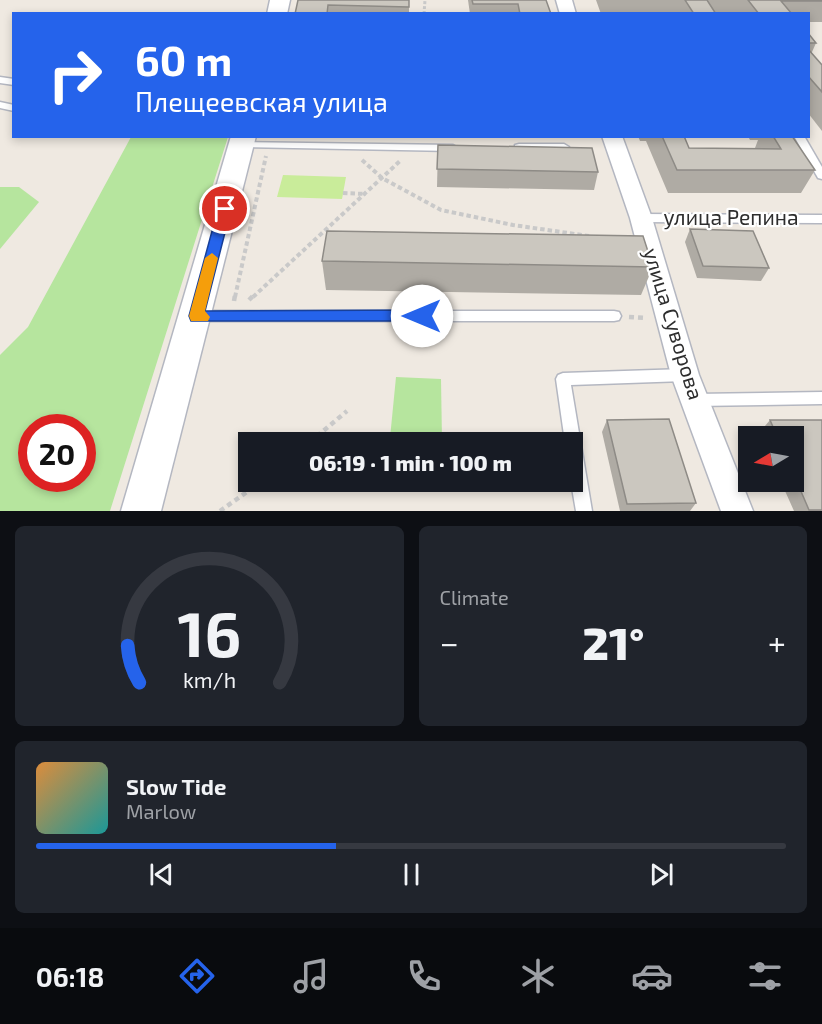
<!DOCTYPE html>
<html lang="en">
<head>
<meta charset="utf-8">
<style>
  :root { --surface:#171b24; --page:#20242c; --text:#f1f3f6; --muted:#9ea1a6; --line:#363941; --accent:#2563eb }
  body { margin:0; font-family:"Exo 2",sans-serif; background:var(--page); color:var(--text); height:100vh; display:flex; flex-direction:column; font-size:22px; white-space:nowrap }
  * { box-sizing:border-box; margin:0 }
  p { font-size:20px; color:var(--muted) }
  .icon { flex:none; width:33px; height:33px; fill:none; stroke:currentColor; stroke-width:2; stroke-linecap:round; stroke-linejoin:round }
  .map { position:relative; height:511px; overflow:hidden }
  .panel { display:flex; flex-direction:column; gap:15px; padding:15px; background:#0d0f14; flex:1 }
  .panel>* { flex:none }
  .hud { position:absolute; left:12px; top:12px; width:798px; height:126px; border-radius:0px; box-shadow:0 3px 9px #0003; background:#2563eb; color:#fff; overflow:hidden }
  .needle { width:39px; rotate:260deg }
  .buttons { position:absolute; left:738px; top:426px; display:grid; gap:12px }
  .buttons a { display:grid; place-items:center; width:66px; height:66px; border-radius:0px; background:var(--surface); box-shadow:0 3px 9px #0003; font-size:30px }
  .speed { position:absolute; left:18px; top:414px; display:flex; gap:12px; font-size:30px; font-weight:700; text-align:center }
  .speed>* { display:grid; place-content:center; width:78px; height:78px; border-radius:50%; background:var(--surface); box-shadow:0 3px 9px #0003; line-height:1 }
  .speed .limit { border:9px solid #d22; background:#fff; color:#111 }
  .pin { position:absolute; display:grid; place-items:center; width:51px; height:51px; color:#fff; margin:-26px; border:3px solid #fff; border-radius:50%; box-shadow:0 2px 6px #0007 }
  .me { position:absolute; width:66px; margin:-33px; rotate:270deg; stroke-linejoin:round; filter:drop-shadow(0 0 4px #0008) }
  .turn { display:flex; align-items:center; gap:21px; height:126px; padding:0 24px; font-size:27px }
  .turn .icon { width:78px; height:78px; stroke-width:2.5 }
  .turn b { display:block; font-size:42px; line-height:51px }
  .big { font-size:45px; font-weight:800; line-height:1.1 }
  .panel .widget { flex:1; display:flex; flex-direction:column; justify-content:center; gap:9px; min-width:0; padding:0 21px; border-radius:9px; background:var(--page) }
  .panel .dial { align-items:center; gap:0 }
  .dial svg { height:156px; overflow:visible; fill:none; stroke:var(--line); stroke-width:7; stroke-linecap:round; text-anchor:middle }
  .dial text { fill:var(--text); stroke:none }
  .song { display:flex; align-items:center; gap:18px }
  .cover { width:72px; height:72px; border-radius:9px; background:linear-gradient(135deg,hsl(30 70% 55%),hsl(180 70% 35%)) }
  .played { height:6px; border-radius:3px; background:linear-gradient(90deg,var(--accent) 40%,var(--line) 40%) }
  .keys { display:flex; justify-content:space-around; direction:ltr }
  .heat { display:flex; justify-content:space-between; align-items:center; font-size:33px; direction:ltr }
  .panel .tiles { flex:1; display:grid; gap:15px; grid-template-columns:1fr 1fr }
  .widget:last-child { grid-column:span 2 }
  .trip { position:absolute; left:238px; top:432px; width:345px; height:60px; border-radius:0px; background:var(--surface); box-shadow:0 3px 9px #0003; font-weight:800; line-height:60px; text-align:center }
  .dock { display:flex; height:96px; justify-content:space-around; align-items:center; background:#090b0e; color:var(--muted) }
  .dock .icon { width:42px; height:42px }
  .dock .on { color:var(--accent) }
  .dock b { font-size:27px; color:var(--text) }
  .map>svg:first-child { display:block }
</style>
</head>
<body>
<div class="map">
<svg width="822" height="511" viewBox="0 0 822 511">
  <rect width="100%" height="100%" fill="#efe9e1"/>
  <g fill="#b6e59e" fill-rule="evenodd">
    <path d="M131,137H228L110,511H0V355L28,327ZM32,428H82V478H32Z"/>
    <path d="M0,187H19L39,202L0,249Z"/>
    <path d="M396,377L441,379L442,441L390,438Z"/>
  </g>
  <path fill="#c9ec9a" d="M283,175L346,177L342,199L277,197Z"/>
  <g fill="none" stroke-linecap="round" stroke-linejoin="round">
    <g stroke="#b4b7c1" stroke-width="3">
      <g id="service">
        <path d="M0,77L14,79V85L0,83Z"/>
        <path d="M0,102L14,105V111L0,108Z"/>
        <path d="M794,136H804L822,167V179L818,178Z"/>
        <path d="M242,142L453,145L458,148L453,151L238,147V143Z"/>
        <path d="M519,144H564L569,147L564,150L515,149V145Z"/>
        <path d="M641,214L822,215V223L641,222L635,218Z"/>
        <path d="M196,311H614L619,312L621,316L619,320L614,321H196L191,320L189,316L191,312Z"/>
        <path d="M685,369L690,371L692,375L690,379L685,381L571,385L592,511H576L571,482H573V442H565L556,379L558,375L563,373Z"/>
        <path d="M822,392V404L695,406L690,405L688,400L690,395L695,394Z"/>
      </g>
    </g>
    <g stroke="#b4b7c1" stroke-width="3">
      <g id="minor">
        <path d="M556,0H572L576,14H560Z"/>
        <path d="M602,136H622L652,218L699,375L753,511H721L671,375L630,218Z"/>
      </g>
    </g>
    <g stroke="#b4b7c1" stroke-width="3">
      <g id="tertiary">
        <path d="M270,0H290L287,14H267Z"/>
        <path d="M231,136H256L161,511H121Z"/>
      </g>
    </g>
    <path stroke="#c9c9c9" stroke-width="3" stroke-dasharray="3 2" stroke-linecap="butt" d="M424,14L425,0"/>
    <g stroke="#c9c9c9" stroke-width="4" stroke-dasharray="4.5 3" stroke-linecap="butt">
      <path d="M362,160L382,178L441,210L513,225L589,236"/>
      <path d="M343,193L366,194"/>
      <path d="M235,297L266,156"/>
      <path d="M253,297L400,161"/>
    </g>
    <g stroke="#c9c9c9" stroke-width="4.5" stroke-dasharray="5 4" stroke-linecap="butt">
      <path d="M249,300L254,295"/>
      <path d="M234,301L235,295"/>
      <path d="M629,317L646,318"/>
      <path d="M310,442L347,411"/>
      <path d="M220,511L261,482"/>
    </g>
    <use href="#service" fill="#fff" fill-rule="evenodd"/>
    <use href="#minor" fill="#fff" fill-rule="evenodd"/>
    <use href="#tertiary" fill="#fff" fill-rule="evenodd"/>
  </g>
  <g fill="#afaba4">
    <path d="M298,0L409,7V14H295Z"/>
    <path d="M468,0H546L551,14H470Z"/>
    <path d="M596,0H822V22H808V14H601Z"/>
    <path d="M808,33L816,43L812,52L808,76Z"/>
    <path d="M808,76L822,92V131L808,113Z"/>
    <path d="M275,136H311L275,137Z"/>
    <path d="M638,136H684L689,148H755L758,140H750L748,136H792L815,170L801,193H668L646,141H640Z"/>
    <path d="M438,145L598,172L594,190L437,187Z"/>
    <path d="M690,229L769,268L761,281L697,278L685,242Z"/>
    <path d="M322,261L653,267L641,295L326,290Z"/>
    <path d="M607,420L696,503L690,511H620L602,432Z"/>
    <path d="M770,420H822V511H794L781,482H794V436H762L760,432Z"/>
  </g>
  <g fill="#cbc7bf" stroke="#8e8b86" stroke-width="1.5">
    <path d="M298,0H409V7L328,5L327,14H295Z"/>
    <path d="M472,0H546L551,14H520L518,4H473Z"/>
    <path d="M685,0H707L716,14H694Z"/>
    <path d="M748,0H822V1H781L792,14H759Z"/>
    <path d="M808,33L816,43H808Z"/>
    <path d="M808,49L822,65V92L808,76Z"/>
    <path d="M662,136H684L689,148L781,149L773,136H792L815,170H677Z"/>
    <path d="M438,145L592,148L598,172L437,169Z"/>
    <path d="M690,229L753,231L769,268L703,266Z"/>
    <path d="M327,231L643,236L653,267L322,261Z"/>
    <path d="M669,419L696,503L627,504L607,420Z"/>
    <path d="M770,420H822V510H809L794,475V436H777Z"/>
  </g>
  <path fill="#2563eb" stroke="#184099" stroke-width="1.5" d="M225,205L231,209L205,311L422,310L427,312L429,316L427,321H191L189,316L218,209Z"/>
  <path fill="#f59e0b" d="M212,253L218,258L205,311L210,317L208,321H191L189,316L205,258Z"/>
  <g text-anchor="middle" stroke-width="4.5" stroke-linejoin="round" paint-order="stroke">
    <g font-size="21" fill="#2e2e2e" stroke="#fff">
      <text x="731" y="225">улица Репина</text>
      <text transform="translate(673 324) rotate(73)" y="7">улица Суворова</text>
    </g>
  </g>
</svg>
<div class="buttons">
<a><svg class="needle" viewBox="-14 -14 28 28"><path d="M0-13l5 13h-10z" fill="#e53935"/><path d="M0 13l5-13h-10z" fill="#9ea1a6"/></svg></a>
</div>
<div class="speed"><div class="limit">20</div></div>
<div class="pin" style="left:225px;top:209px;background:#d93025"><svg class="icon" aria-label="arrive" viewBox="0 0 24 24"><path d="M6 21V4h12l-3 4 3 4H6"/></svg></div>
<svg class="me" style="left:422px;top:316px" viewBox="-20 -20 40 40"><circle r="19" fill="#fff"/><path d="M0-13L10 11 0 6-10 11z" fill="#2563eb"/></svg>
<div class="trip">06:19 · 1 min · 100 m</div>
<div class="hud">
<div class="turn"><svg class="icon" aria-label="right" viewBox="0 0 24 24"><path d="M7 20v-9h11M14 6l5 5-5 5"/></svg><div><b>60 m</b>Плещеевская улица</div></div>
</div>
</div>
<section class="panel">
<div class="tiles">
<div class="widget dial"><svg viewBox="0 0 100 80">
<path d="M14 69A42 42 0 1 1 86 69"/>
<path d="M14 69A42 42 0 0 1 8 50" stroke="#2563eb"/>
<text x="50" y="56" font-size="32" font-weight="700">16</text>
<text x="50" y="72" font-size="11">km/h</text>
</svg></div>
<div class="widget"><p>Climate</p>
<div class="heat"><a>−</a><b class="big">21°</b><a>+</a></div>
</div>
<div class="widget">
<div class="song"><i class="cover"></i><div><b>Slow Tide</b><p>Marlow</p></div></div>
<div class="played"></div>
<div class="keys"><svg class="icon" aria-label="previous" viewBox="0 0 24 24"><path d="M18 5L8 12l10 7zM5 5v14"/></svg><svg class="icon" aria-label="pause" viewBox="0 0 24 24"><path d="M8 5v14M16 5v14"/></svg><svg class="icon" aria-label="next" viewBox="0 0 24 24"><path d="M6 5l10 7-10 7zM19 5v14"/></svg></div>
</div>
</div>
</section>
<nav class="dock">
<b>06:18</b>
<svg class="icon on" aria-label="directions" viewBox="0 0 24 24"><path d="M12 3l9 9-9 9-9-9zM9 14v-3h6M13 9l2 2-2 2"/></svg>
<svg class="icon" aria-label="music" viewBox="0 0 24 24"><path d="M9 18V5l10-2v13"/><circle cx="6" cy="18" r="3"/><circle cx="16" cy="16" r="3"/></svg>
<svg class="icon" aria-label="phone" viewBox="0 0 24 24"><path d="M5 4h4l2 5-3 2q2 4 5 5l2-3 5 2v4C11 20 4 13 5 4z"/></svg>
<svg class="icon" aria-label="climate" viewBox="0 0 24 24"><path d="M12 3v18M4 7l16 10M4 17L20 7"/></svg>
<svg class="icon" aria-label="car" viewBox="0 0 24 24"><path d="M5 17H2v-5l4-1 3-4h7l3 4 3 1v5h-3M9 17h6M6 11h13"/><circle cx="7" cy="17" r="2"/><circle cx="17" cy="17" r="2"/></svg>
<svg class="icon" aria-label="filters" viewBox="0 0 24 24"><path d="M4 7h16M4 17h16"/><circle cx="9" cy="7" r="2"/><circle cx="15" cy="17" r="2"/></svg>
</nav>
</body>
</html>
